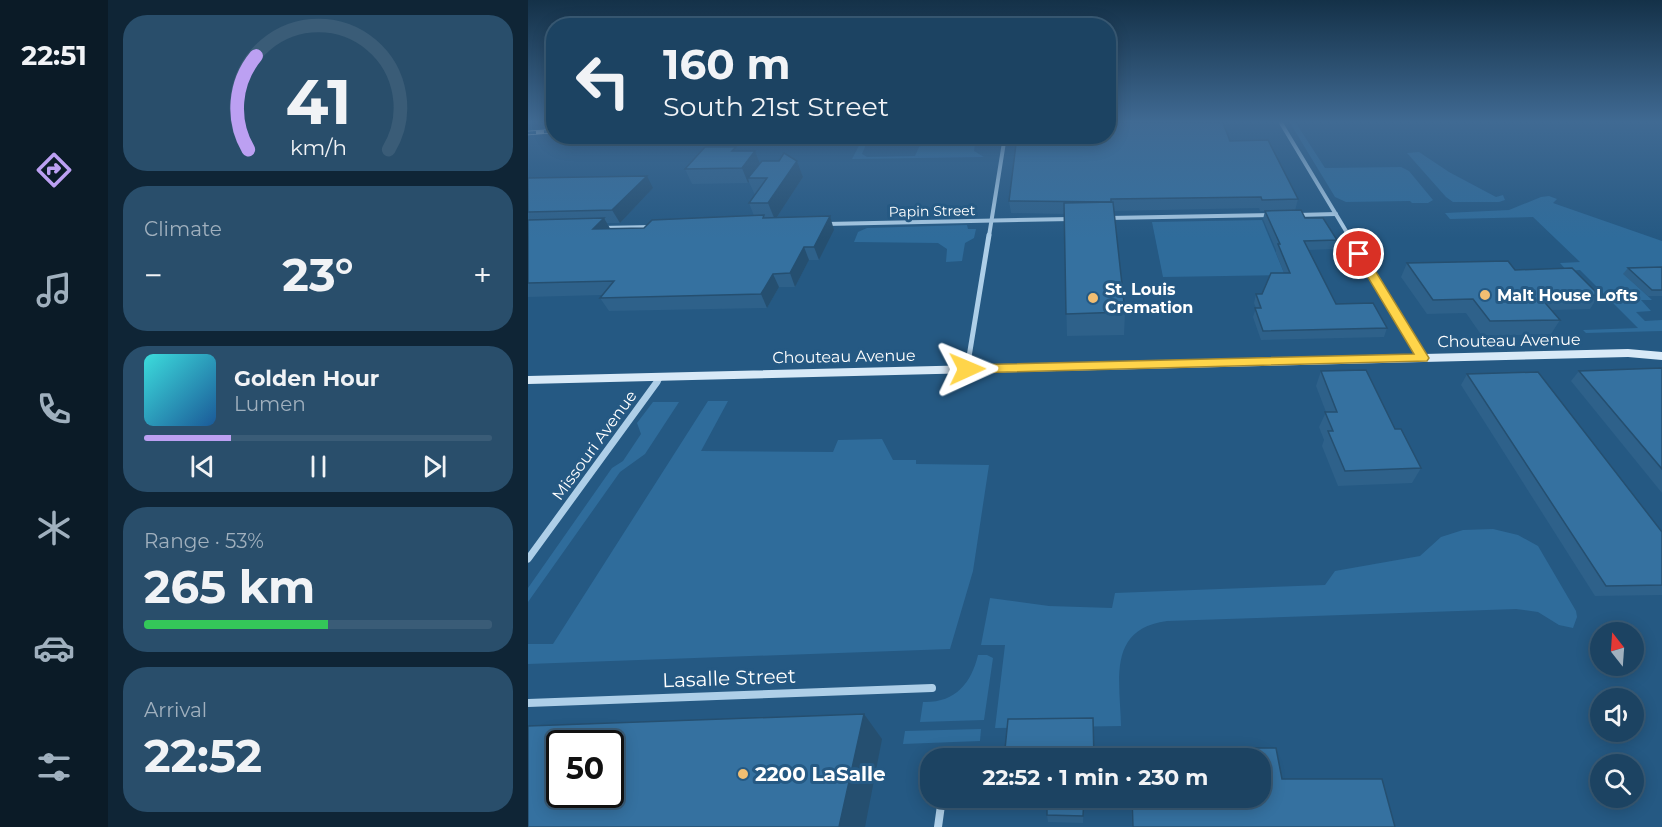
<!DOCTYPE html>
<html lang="en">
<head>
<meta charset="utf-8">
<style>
  :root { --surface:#1c4362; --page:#294e6b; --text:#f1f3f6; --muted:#a0b0be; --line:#3a5c77; --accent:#bca0f2 }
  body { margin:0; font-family:Montserrat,sans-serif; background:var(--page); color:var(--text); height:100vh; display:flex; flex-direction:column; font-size:22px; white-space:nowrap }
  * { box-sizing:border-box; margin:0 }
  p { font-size:20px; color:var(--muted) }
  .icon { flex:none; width:33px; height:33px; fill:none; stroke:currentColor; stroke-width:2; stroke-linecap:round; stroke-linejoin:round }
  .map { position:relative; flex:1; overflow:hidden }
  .side { display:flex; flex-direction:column; gap:15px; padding:15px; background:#0f2536; width:420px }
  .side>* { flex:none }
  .banner { position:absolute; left:18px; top:18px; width:570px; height:126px; border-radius:24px; box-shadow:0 3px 15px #0003,0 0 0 2px var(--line); background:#1c4362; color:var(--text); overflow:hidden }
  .needle { width:39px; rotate:343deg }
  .buttons { position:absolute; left:1062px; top:622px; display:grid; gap:12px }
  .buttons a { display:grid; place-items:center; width:54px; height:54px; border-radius:50%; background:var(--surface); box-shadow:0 3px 15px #0003,0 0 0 2px var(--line); font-size:30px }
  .speed { position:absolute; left:18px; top:730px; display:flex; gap:12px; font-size:30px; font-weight:700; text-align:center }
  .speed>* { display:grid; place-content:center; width:78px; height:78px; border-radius:50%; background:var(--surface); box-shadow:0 3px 15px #0003,0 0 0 2px var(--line); line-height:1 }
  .speed .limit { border:3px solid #111; border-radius:9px; background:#fff; color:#111 }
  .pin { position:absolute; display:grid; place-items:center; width:51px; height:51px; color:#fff; margin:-26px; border:3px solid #fff; border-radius:50%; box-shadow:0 2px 6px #0007 }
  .me { position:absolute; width:66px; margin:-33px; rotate:89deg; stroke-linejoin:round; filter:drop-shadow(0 0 4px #0008) }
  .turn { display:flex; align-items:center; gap:21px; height:126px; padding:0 18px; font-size:27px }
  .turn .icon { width:78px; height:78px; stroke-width:2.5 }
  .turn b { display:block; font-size:42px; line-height:51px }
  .big { font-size:45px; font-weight:700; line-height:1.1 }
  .side .widget { flex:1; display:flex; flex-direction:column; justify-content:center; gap:9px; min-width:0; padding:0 21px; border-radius:24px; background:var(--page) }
  .side .dial { align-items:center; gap:0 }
  .dial svg { height:156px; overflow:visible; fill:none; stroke:var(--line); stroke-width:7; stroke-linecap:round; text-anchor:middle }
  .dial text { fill:var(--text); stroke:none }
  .song { display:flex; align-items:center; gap:18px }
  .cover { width:72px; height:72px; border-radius:9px; background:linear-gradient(135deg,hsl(180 70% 55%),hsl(210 70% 35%)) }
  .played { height:6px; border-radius:3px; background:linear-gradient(90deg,var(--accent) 25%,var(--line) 25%) }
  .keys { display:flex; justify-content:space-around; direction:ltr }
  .heat { display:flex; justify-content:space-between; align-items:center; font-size:33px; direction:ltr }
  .charge { height:9px; border-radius:4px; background:linear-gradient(90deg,#34c759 53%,var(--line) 0) }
  .trip { position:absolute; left:392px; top:748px; width:351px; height:60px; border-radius:24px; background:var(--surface); box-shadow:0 3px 15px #0003,0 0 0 2px var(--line); font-weight:700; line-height:60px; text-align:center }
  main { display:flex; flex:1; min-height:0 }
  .tabs { display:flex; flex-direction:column; width:108px; justify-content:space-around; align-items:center; background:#0b1b27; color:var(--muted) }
  .tabs .icon { width:42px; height:42px }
  .tabs .active { color:var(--accent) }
  .tabs b { font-size:27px; color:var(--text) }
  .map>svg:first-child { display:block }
</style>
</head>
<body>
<main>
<nav class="tabs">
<b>22:51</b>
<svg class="icon active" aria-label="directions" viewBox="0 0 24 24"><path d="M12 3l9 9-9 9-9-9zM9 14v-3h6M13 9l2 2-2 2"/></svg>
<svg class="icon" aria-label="music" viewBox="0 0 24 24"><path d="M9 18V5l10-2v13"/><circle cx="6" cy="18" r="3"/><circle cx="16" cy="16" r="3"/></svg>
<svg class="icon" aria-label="phone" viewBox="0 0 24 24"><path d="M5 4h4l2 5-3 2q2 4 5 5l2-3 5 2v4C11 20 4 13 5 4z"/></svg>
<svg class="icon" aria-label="climate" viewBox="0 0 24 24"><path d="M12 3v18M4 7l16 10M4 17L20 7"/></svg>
<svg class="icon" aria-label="car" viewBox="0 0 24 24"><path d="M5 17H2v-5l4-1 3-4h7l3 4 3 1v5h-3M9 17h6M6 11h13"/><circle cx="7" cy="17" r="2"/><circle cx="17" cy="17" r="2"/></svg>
<svg class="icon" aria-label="filters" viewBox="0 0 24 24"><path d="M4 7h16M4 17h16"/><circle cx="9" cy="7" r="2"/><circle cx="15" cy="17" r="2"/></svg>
</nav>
<section class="side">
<div class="widget dial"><svg viewBox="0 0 100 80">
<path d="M14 69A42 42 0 1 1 86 69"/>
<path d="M14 69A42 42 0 0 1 18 21" stroke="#bca0f2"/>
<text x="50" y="56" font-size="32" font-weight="700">41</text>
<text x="50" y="72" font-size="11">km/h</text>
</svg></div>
<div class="widget"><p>Climate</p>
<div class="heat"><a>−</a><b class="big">23°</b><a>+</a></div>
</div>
<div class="widget">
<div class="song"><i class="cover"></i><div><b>Golden Hour</b><p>Lumen</p></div></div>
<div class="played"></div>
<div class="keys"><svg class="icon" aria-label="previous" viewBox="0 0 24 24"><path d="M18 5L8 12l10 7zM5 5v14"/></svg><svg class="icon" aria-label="pause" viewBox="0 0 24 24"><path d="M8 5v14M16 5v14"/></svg><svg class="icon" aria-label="next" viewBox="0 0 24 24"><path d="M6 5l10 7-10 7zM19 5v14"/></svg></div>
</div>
<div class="widget"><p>Range · 53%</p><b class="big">265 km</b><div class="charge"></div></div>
<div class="widget"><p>Arrival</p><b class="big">22:52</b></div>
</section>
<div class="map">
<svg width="1134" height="827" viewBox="0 0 1134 827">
  <rect width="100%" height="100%" fill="#255983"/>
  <g fill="#2f6c9b">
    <path d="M762,123H768L797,168L873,167L881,171L905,200L900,203H884L882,201L818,202L807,197Z"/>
    <path d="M336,136L345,137L339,142L334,154L339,157L387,156L391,147L395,145L447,143L446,151L456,157L324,159Z"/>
    <path d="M891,152L921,172L968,197L975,195L977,200L971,202H925L918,197L879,153Z"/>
    <path d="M1021,196L1029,199L1025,203L1134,241V273L1096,274L1124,300H1113L1123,311L1108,312L1117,321L1134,320V331L1058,333L1055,330L1110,328L1052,270L1039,271L1032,263L1052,262L1005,217L922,219L917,213L981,210L1013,197Z"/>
    <path d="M734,220L757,275L635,277L624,222Z"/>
    <path d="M439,225L440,229H448L446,238L437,243L434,261L418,262L419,249L410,243L326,242L330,232L339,228Z"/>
    <path d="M180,401H200L173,451L305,452L310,440L354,439L365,460H388V464L461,465L445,571L422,649L0,664V644H25Z"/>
    <path d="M125,402H151L117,454L92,472L0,602V588L84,468L95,461L113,434L109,423Z"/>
    <path d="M965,529L990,535L1010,546L1048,611L1049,617L1045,628L1031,625L1010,612L988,609L639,621C579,629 592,680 593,726L467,728L477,645H453L462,598L521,606L584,608L587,593L797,585L807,571L892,556L913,537L935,530Z"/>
    <path d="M450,655H459L465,658L456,720L392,722L395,702C427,703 443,684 450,655Z"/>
    <path d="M453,729L452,741L375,744L377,731Z"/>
  </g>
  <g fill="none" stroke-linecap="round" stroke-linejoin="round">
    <g stroke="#aecfe8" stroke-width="4">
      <path d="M753,123L821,236"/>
      <path d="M769,215L808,214"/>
      <path d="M580,218L744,215"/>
      <path d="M298,224L543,219"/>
      <path d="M73,228L123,227"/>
      <path d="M461,236L477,136"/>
    </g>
    <g stroke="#aecfe8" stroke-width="5">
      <path d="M820,235L894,358"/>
      <path d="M439,369L461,235"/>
      <path d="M128,384L133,377"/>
    </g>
    <path stroke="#aecfe8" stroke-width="7" d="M0,559L129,382"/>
    <g stroke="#aecfe8" stroke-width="8">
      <path d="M0,703L404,688"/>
      <path d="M410,827L414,798"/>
    </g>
    <path fill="#d8e9f7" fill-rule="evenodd" d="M1100,349L1134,352V360L1100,357L0,384V376Z"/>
    <g stroke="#fff" stroke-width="4.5">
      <path id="rail" d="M0,133L26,131"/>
    </g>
    <use href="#rail" stroke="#255983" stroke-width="3" stroke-dasharray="8" stroke-linecap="butt"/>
  </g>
  <g fill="#2e618a">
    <path d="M702,141L770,199L767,211L809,240L806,249L780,250L808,304L859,328L856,337L733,340L725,317L728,308L726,303L728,294H734L756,273L748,253V250L735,219L737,211H732L731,208L586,211L597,312L596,335L539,336L536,214L483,213L481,201Z"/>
    <path d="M210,151H227L232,163L269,161L275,177L249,217L306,230L291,260H281L267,287H251L239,308L81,311L72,298L74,295L0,297V178L125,188L92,223H79L82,229L116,228L226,216L221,203L227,195L221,182L220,183L164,184L157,169Z"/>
    <path d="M879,263L987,270L1071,295L1062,309L1024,310L1032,320L1023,334L954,336L938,313L899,314L873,277Z"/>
    <path d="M1134,267V296H1120L1095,274L1100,268Z"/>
    <path d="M1134,368V493L1043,381L1051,371Z"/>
    <path d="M793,371L867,429L893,468L884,483L810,486L794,446L796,440L791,427L798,412L788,386Z"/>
    <path d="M939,374L1134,532V595L1067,596L933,385Z"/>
    <path d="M603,748H748L754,779H854L867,827H604L603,798H732V759H602Z"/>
    <path d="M473,798H556L555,823L520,822L519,815V809L476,808L473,801Z"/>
  </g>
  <g fill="#254f70">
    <path d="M227,151L233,166L220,178L221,182L220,183L214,168Z"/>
    <path d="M269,161L275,177L247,220L240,203Z"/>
    <path d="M119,176L125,188L92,223L84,210Z"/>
    <path d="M302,216L306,230L291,260L286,247Z"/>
    <path d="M76,218L84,232L65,229Z"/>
    <path d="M276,247L281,260L267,287L262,273Z"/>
    <path d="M245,274L251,287L239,308L233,294Z"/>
    <path d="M336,714L354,739L337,827H311Z"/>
  </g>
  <g fill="#3571a0" stroke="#254f70" stroke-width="1.5" fill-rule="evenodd">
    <path d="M580,123H695L702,141L740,140L770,199L734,200L733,197L583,199V202L481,201L489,136H580Z"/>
    <path d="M177,147H208L204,151H227L214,168L157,169Z"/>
    <path d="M256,153L269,161L240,203H221L239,178H220L234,161H251Z"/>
    <path d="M119,176L84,210L0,212V178Z"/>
    <path d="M585,202L597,312L538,314L536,203Z"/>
    <path d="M773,210L777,218H795L809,240L776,241L808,304L845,303L859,328L735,331L727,308H733L728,294H734L743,273H762L750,244H752L737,211Z"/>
    <path d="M236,215L235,218L302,216L286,247H276L262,273L245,274L233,294L72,298L86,281L0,283V220L76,218L65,229L116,228L124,220Z"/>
    <path d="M980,261L987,270L1044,268L1071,295L1012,297L1032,320L962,321L945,299L905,300L879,263Z"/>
    <path d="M1134,267V290H1124L1100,268Z"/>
    <path d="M1134,368V469L1051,371Z"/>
    <path d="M838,370L867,429H873L893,468L817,471L800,431H805L797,412H809L793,371Z"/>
    <path d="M1010,372L1134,532V585L1078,586L939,374Z"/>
    <path d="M336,714L311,827H0V726ZM32,744H82V795H32Z"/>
    <path d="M565,718L566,759H476L480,719Z"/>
    <path d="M603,748H748L754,779H854L867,827H605L604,798H732V759H603Z"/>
    <path d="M473,798H556L555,816L519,815V802L473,801Z"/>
  </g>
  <linearGradient id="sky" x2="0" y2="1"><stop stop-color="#143148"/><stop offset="0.51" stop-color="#406a93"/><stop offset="1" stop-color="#406a93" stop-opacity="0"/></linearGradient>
  <rect width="1134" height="239" fill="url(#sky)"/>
  <path fill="#ffd54a" stroke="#a68a30" stroke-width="1.5" d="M831,251L837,254L901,358L899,361L439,373L432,369L439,365L886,354L826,254Z"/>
  <g fill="#f1be72" stroke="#255983" stroke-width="2">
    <circle cx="957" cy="295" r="6"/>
    <circle cx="565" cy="298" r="6"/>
    <circle cx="215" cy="774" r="6"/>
  </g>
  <g text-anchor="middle" stroke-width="6" stroke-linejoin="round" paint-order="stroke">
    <g font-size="14" fill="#fff" stroke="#255983">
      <text transform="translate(404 211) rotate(-1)" y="5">Papin Street</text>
    </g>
    <g font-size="16" font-weight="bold" fill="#fff" stroke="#255983" text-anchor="start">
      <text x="577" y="295">St. Louis<tspan x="577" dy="18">Cremation</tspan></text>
      <text x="969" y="301">Malt House Lofts</text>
    </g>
    <g font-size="16" fill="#fff" stroke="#255983">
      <text transform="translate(981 340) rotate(-1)" y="6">Chouteau Avenue</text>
      <text transform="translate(316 356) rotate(-1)" y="6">Chouteau Avenue</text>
      <text transform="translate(66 445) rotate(-54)" y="6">Missouri Avenue</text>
    </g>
    <g font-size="20" fill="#fff" stroke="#255983">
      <text transform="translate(201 678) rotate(-2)" y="7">Lasalle Street</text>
    </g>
    <g font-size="20" font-weight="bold" fill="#fff" stroke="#255983" text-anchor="start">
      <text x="227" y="781">2200 LaSalle</text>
    </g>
  </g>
</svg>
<div class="buttons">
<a><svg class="needle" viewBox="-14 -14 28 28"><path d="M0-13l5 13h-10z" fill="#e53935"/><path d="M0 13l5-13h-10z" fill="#a0b0be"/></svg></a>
<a><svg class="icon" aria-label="sound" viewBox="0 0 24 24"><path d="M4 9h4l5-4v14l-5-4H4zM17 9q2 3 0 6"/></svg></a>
<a><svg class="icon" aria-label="search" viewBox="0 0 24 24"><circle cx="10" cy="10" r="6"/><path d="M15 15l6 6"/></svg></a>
</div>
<div class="speed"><div class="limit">50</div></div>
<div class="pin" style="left:831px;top:254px;background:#d93025"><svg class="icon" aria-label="arrive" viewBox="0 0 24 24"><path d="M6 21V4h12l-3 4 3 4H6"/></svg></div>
<svg class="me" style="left:439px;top:369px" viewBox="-20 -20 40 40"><path d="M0-17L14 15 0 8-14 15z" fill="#ffd54a" stroke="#fff" stroke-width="4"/></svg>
<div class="trip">22:52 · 1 min · 230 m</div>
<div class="banner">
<div class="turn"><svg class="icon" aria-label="left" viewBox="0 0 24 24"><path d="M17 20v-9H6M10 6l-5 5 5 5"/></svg><div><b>160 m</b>South 21st Street</div></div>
</div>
</div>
</main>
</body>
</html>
